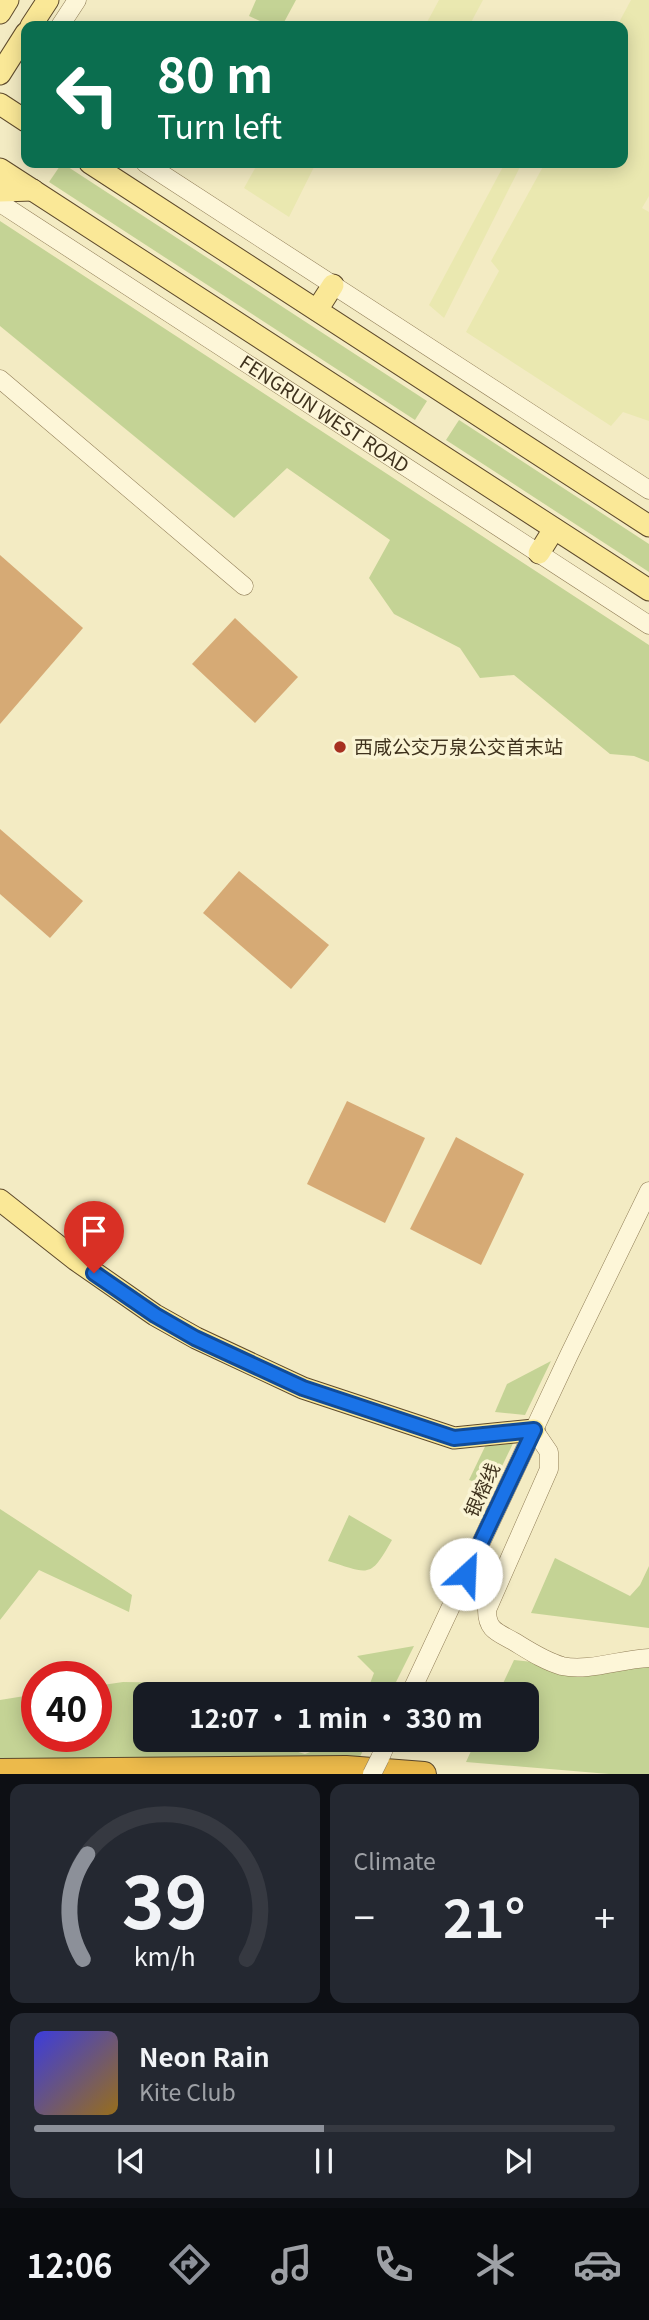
<!DOCTYPE html>
<html lang="en">
<head>
<meta charset="utf-8">
<style>
  :root { --surface:#171b24; --page:#242831; --text:#f1f3f6; --muted:#9ea1a6; --line:#363941; --accent:#8c9099 }
  body { margin:0; font-family:Georgia,"Noto Sans SC",serif; background:var(--page); color:var(--text); height:100vh; display:flex; flex-direction:column; font-size:26px; white-space:nowrap }
  * { box-sizing:border-box; margin:0 }
  p { font-size:23px; color:var(--muted) }
  .icon { flex:none; width:38px; height:38px; fill:none; stroke:currentColor; stroke-width:2; stroke-linecap:round; stroke-linejoin:round }
  .map { position:relative; height:1774px; overflow:hidden }
  .side { display:flex; flex-direction:column; gap:10px; padding:10px; background:#0d0f14; flex:1 }
  .side>* { flex:none }
  .hud { position:absolute; left:21px; top:21px; width:607px; height:147px; border-radius:14px; box-shadow:0 4px 18px #0003; background:#0b6e4f; color:#fff; overflow:hidden }
  .speed { position:absolute; left:21px; top:1661px; display:flex; gap:14px; font-size:35px; font-weight:700; text-align:center }
  .speed>* { display:grid; place-content:center; width:91px; height:91px; border-radius:50%; background:var(--surface); box-shadow:0 4px 18px #0003; line-height:1 }
  .speed .limit { border:10px solid #d22; background:#fff; color:#111 }
  .pin { position:absolute; display:grid; place-items:center; width:60px; height:60px; color:#fff; margin:-72px -30px; border-radius:50% 50% 50% 0; rotate:-45deg; box-shadow:0 0 7px #0007 }
  .pin .icon { rotate:45deg }
  .me { position:absolute; width:77px; margin:-38px; rotate:25deg; stroke-linejoin:round; filter:drop-shadow(0 0 5px #0008) }
  .turn { display:flex; align-items:center; gap:24px; height:147px; padding:0 21px; font-size:32px }
  .turn .icon { width:91px; height:91px; stroke-width:2.5 }
  .turn b { display:block; font-size:49px; line-height:60px }
  .big { font-size:52px; font-weight:700; line-height:1.1 }
  .side .tile { flex:1; display:flex; flex-direction:column; justify-content:center; gap:10px; min-width:0; padding:0 24px; border-radius:14px; background:var(--page) }
  .side .dial { align-items:center; gap:0 }
  .dial svg { height:182px; overflow:visible; fill:none; stroke:var(--line); stroke-width:7; stroke-linecap:round; text-anchor:middle }
  .dial text { fill:var(--text); stroke:none }
  .song { display:flex; align-items:center; gap:21px }
  .cover { width:84px; height:84px; border-radius:10px; background:linear-gradient(135deg,hsl(240 70% 55%),hsl(40 70% 35%)) }
  .played { height:7px; border-radius:4px; background:linear-gradient(90deg,var(--accent) 50%,var(--line) 50%) }
  .keys { display:flex; justify-content:space-around; direction:ltr }
  .heat { display:flex; justify-content:space-between; align-items:center; font-size:38px; direction:ltr }
  .side .tiles { flex:1; display:grid; gap:10px; grid-template-columns:1fr 1fr }
  .tile:last-child { grid-column:span 2 }
  .trip { position:absolute; left:133px; top:1682px; width:406px; height:70px; border-radius:14px; background:var(--surface); box-shadow:0 4px 18px #0003; font-weight:700; line-height:70px; text-align:center }
  .tabs { display:flex; height:112px; justify-content:space-around; align-items:center; background:#090b0e; color:var(--muted) }
  .tabs .icon { width:49px; height:49px }
  .tabs .active { color:var(--accent) }
  .tabs b { font-size:32px; color:var(--text) }
  .map>svg:first-child { display:block }
</style>
</head>
<body>
<div class="map">
<svg width="649" height="1774" viewBox="0 0 649 1774">
  <rect width="100%" height="100%" fill="#f3ebc3"/>
  <g fill="#eae8b0">
    <path d="M439,0H483L469,26H425Z"/>
    <path d="M631,0H649V196L642,208L649,212V421L623,412L611,426L466,332L499,271L491,261L545,163H623V26H617Z"/>
    <path d="M258,163H316L289,217L244,188Z"/>
    <path d="M505,163H522L444,318L429,305Z"/>
  </g>
  <g fill="#c4d395">
    <path d="M256,0H296L282,26H271L249,16Z"/>
    <path d="M62,163L427,401L415,420L49,182Z"/>
    <path d="M0,221L649,645V762L634,756L610,754L514,675L480,678L460,648L394,614L369,578L390,540L287,468L234,518L0,326Z"/>
    <path d="M459,420L649,544V572L446,440Z"/>
    <path d="M551,1361L525,1415L495,1412L507,1384Z"/>
    <path d="M492,1432L518,1433L492,1487L469,1480Z"/>
    <path d="M0,1509L132,1595L129,1612L39,1570L0,1620Z"/>
    <path d="M349,1515L392,1540C370,1579 370,1574 328,1561Z"/>
    <path d="M555,1558L630,1596L640,1585L649,1566V1628L531,1613Z"/>
    <path d="M414,1646L390,1694H366L374,1673L357,1656Z"/>
    <path d="M649,1659V1774H609L466,1762L476,1740H527V1694H498L514,1660L590,1668Z"/>
    <path d="M123,1682L248,1684L245,1694H145V1740H267L275,1745L305,1754L342,1740H368L358,1761L0,1760V1700L37,1694V1736H96V1686Z"/>
  </g>
  <g fill="#d6aa75">
    <path d="M0,555L83,628L0,724Z"/>
    <path d="M235,618L298,677L255,723L192,664Z"/>
    <path d="M0,829L83,901L50,938L0,894Z"/>
    <path d="M239,871L329,945L291,989L203,913Z"/>
    <path d="M347,1101L425,1138L385,1223L307,1184Z"/>
    <path d="M456,1137L524,1174L481,1265L410,1229Z"/>
  </g>
  <g fill="none" stroke-linecap="round" stroke-linejoin="round">
    <g stroke="#907d57" stroke-width="19">
      <g id="minor">
        <path d="M60,26L77,0"/>
        <path d="M145,163L649,490"/>
        <path id="s1" d="M0,203L649,625"/>
        <path d="M0,379L244,586"/>
        <path d="M534,1430L549,1452V1469L487,1610C487,1630 497,1632 513,1641C528,1650 544,1661 562,1666C588,1672 621,1659 649,1658"/>
        <path d="M410,1694L569,1355L649,1191"/>
        <path d="M380,1758L388,1740"/>
      </g>
    </g>
    <g stroke="#5e4a2c" stroke-width="23">
      <g id="major">
        <path d="M0,13L8,0"/>
        <path d="M31,26L48,0"/>
        <path d="M0,74L26,33"/>
        <path d="M0,104L26,121"/>
        <path d="M90,163L649,526"/>
        <path d="M0,169L649,590"/>
        <path d="M0,191L33,190"/>
        <path d="M317,310L333,285"/>
        <path d="M539,553L554,529"/>
        <path d="M0,1200L76,1260L155,1315L196,1338L303,1388L454,1438L534,1430"/>
      </g>
    </g>
    <g stroke="#5e4a2c" stroke-width="26">
      <path id="highway" d="M0,1771L346,1768L424,1774"/>
    </g>
    <use href="#minor" stroke="#fdf6d8" stroke-width="18"/>
    <use href="#major" stroke="#fae897" stroke-width="21"/>
    <use href="#highway" stroke="#ecba4b" stroke-width="24"/>
    <g stroke="#907d57" stroke-width="19" stroke-linecap="butt">
      <path id="minor-bridge" d="M372,1774L380,1758"/>
    </g>
    <use href="#minor-bridge" stroke="#fdf6d8" stroke-width="18"/>
  </g>
  <g fill="none" stroke-linecap="round" stroke-linejoin="round">
    <g stroke="#114b97" stroke-width="18">
      <path id="route" d="M94,1273L155,1315L195,1338L303,1388L454,1438L534,1430L466,1574"/>
    </g>
    <use href="#route" stroke="#1a73e8" stroke-width="12"/>
  </g>
  <circle fill="#a73020" stroke="#faf4d4" stroke-width="2.5" cx="340" cy="747" r="7"/>
  <g text-anchor="middle" stroke-width="7" stroke-linejoin="round" paint-order="stroke">
    <g font-size="19" fill="#3f321d" stroke="#faf4d4">
      <text dy="7" stroke="none"><textPath href="#s1" startOffset="387">FENGRUN WEST ROAD</textPath></text>
      <text transform="translate(482 1490) rotate(-65)" y="7">银榕线</text>
    </g>
    <g font-size="19" fill="#3f321d" stroke="#faf4d4" text-anchor="start">
      <text x="354" y="754">西咸公交万泉公交首末站</text>
    </g>
  </g>
</svg>
<div class="speed"><div class="limit">40</div></div>
<div class="pin" style="left:94px;top:1273px;background:#d93025"><svg class="icon" aria-label="arrive" viewBox="0 0 24 24"><path d="M6 21V4h12l-3 4 3 4H6"/></svg></div>
<svg class="me" style="left:466px;top:1574px" viewBox="-20 -20 40 40"><circle r="19" fill="#fff"/><path d="M0-13L10 11 0 6-10 11z" fill="#1a73e8"/></svg>
<div class="trip">12:07 · 1 min · 330 m</div>
<div class="hud">
<div class="turn"><svg class="icon" aria-label="left" viewBox="0 0 24 24"><path d="M17 20v-9H6M10 6l-5 5 5 5"/></svg><div><b>80 m</b>Turn left</div></div>
</div>
</div>
<section class="side">
<div class="tiles">
<div class="tile dial"><svg viewBox="0 0 100 80">
<path d="M14 69A42 42 0 1 1 86 69"/>
<path d="M14 69A42 42 0 0 1 16 23" stroke="#8c9099"/>
<text x="50" y="56" font-size="32" font-weight="700">39</text>
<text x="50" y="72" font-size="11">km/h</text>
</svg></div>
<div class="tile"><p>Climate</p>
<div class="heat"><a>−</a><b class="big">21°</b><a>+</a></div>
</div>
<div class="tile">
<div class="song"><i class="cover"></i><div><b>Neon Rain</b><p>Kite Club</p></div></div>
<div class="played"></div>
<div class="keys"><svg class="icon" aria-label="previous" viewBox="0 0 24 24"><path d="M18 5L8 12l10 7zM5 5v14"/></svg><svg class="icon" aria-label="pause" viewBox="0 0 24 24"><path d="M8 5v14M16 5v14"/></svg><svg class="icon" aria-label="next" viewBox="0 0 24 24"><path d="M6 5l10 7-10 7zM19 5v14"/></svg></div>
</div>
</div>
</section>
<nav class="tabs">
<b>12:06</b>
<svg class="icon active" aria-label="directions" viewBox="0 0 24 24"><path d="M12 3l9 9-9 9-9-9zM9 14v-3h6M13 9l2 2-2 2"/></svg>
<svg class="icon" aria-label="music" viewBox="0 0 24 24"><path d="M9 18V5l10-2v13"/><circle cx="6" cy="18" r="3"/><circle cx="16" cy="16" r="3"/></svg>
<svg class="icon" aria-label="phone" viewBox="0 0 24 24"><path d="M5 4h4l2 5-3 2q2 4 5 5l2-3 5 2v4C11 20 4 13 5 4z"/></svg>
<svg class="icon" aria-label="climate" viewBox="0 0 24 24"><path d="M12 3v18M4 7l16 10M4 17L20 7"/></svg>
<svg class="icon" aria-label="car" viewBox="0 0 24 24"><path d="M5 17H2v-5l4-1 3-4h7l3 4 3 1v5h-3M9 17h6M6 11h13"/><circle cx="7" cy="17" r="2"/><circle cx="17" cy="17" r="2"/></svg>
</nav>
</body>
</html>
